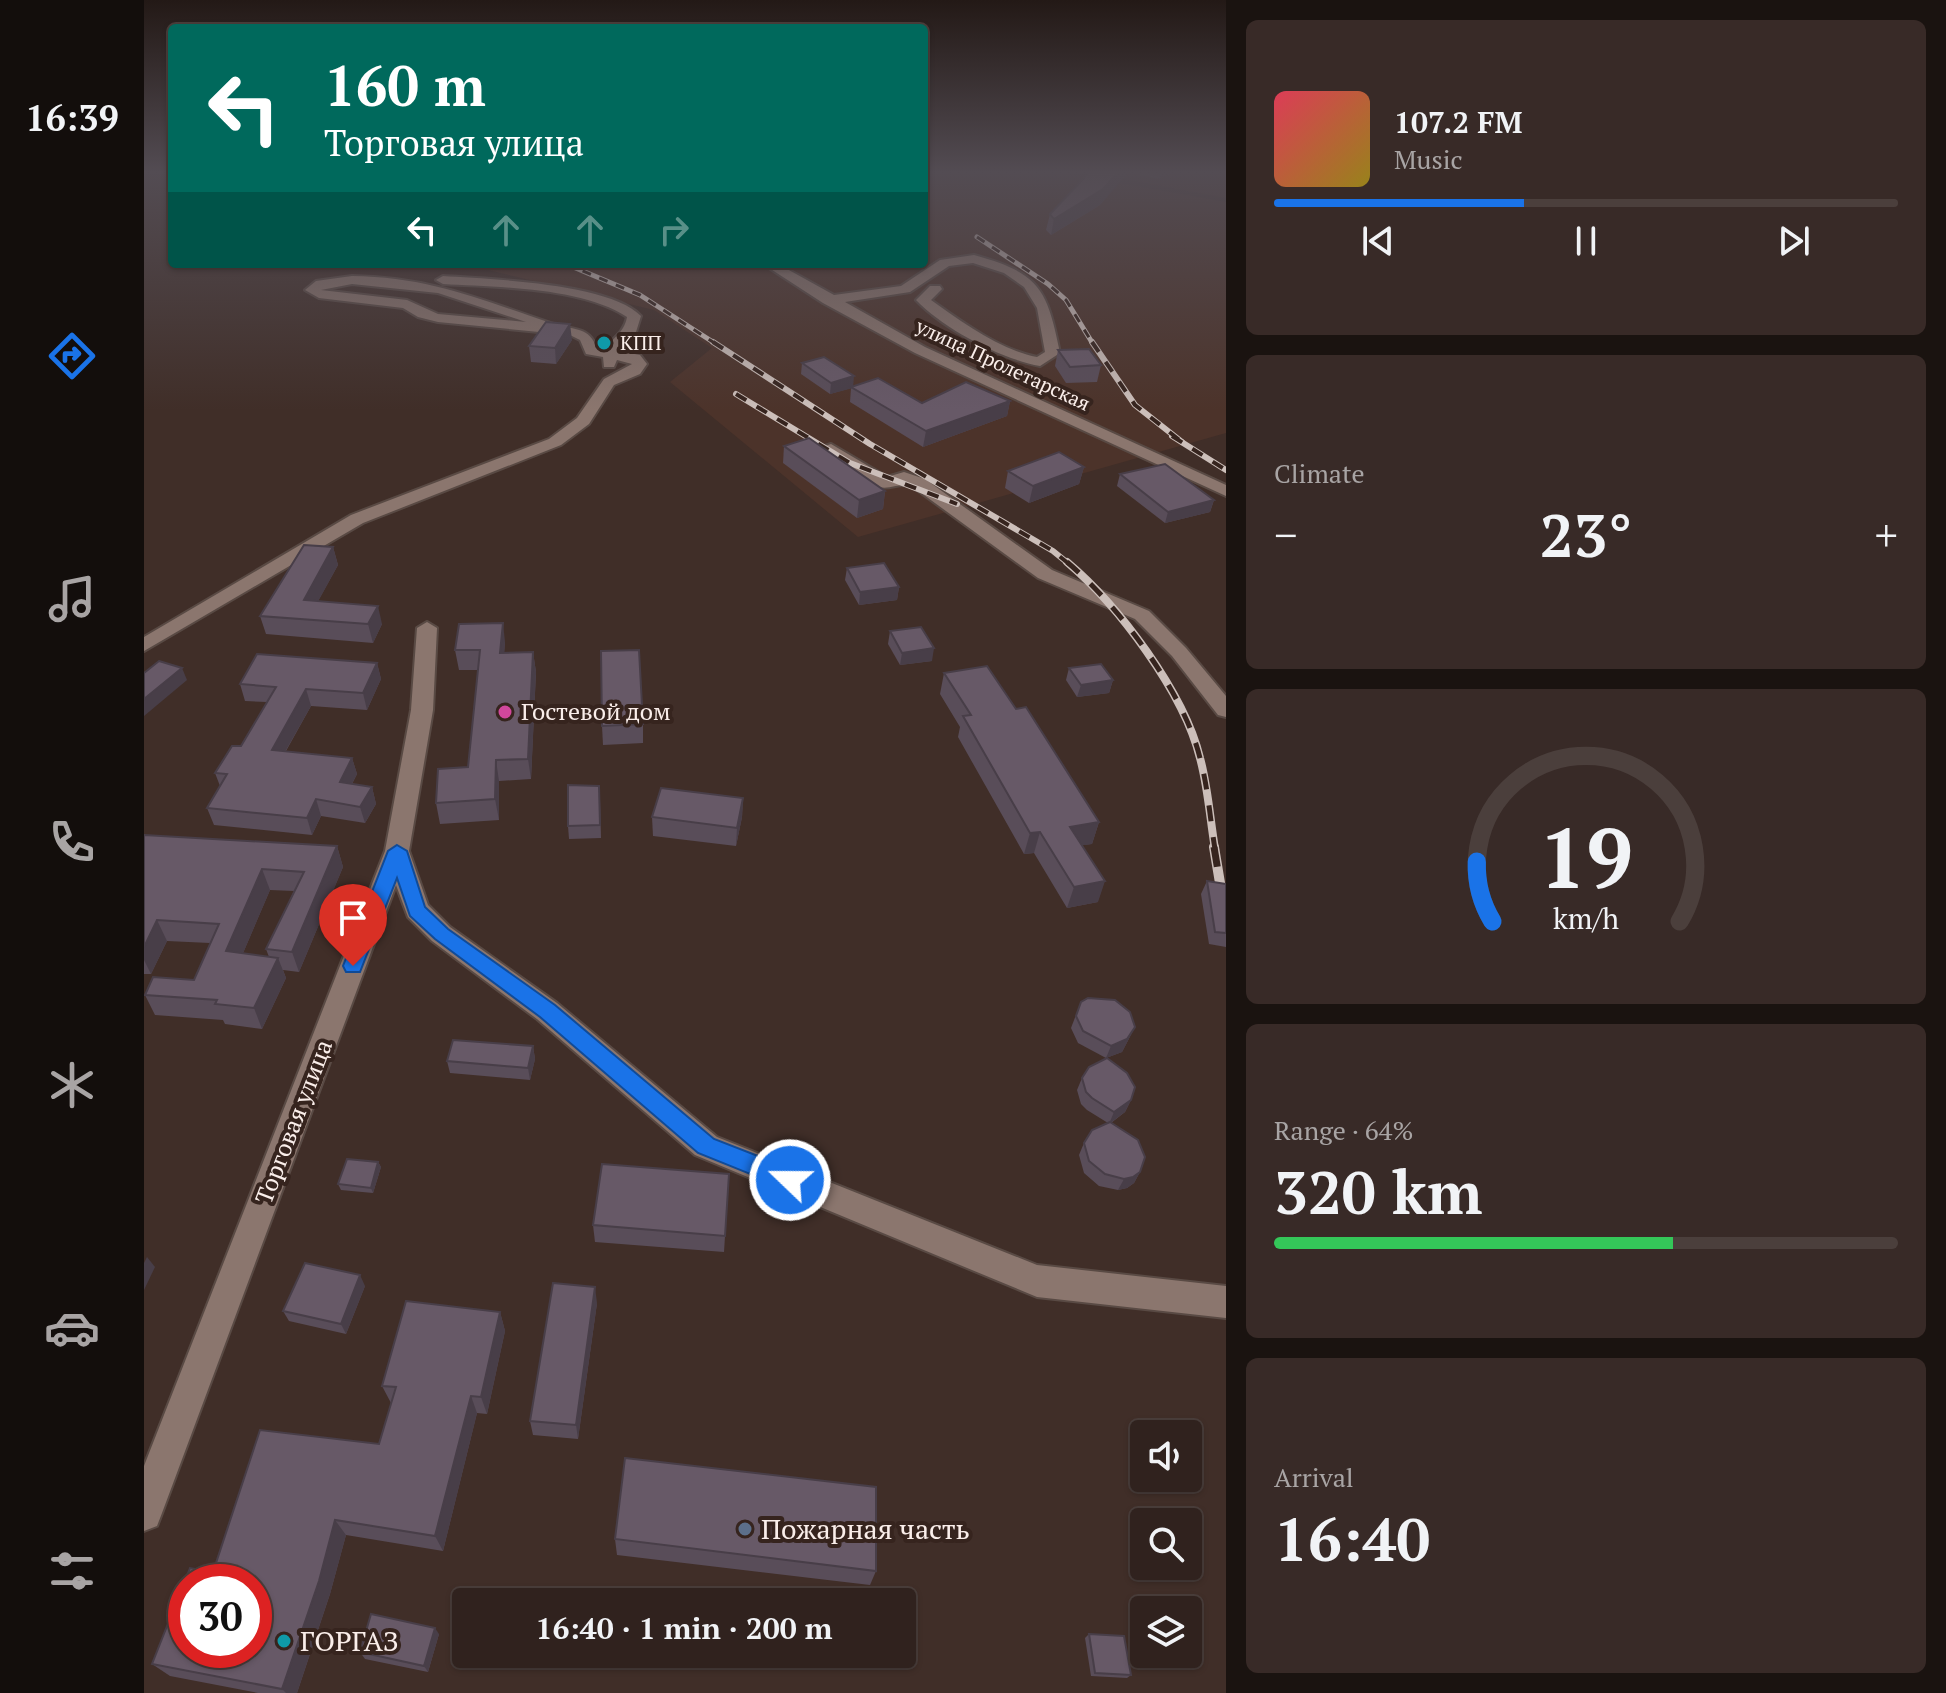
<!DOCTYPE html>
<html lang="en">
<head>
<meta charset="utf-8">
<style>
  :root { --surface:#30221e; --page:#382a27; --text:#f1f3f6; --muted:#a8a4a4; --line:#4b3f3c; --accent:#1a73e8 }
  body { margin:0; font-family:"PT Serif",serif; background:var(--page); color:var(--text); height:100vh; display:flex; flex-direction:column; font-size:30px; white-space:nowrap }
  * { box-sizing:border-box; margin:0 }
  p { font-size:26px; color:var(--muted) }
  .icon { flex:none; width:44px; height:44px; fill:none; stroke:currentColor; stroke-width:2; stroke-linecap:round; stroke-linejoin:round }
  .map { position:relative; flex:1; overflow:hidden }
  .details { display:flex; flex-direction:column; gap:20px; padding:20px; background:#1a1310; width:720px }
  .details>* { flex:none }
  .top-card { position:absolute; left:24px; top:24px; width:760px; height:244px; border-radius:8px; box-shadow:0 2px 6px #0004,0 0 0 2px var(--line); background:#00695c; color:#fff; overflow:hidden }
  .tools { position:absolute; left:986px; top:1420px; display:grid; gap:16px }
  .tools a { display:grid; place-items:center; width:72px; height:72px; border-radius:8px; background:var(--surface); box-shadow:0 2px 6px #0004,0 0 0 2px var(--line); font-size:40px }
  .speed { position:absolute; left:24px; top:1564px; display:flex; gap:16px; font-size:40px; font-weight:700; text-align:center }
  .speed>* { display:grid; place-content:center; width:104px; height:104px; border-radius:50%; background:var(--surface); box-shadow:0 2px 6px #0004,0 0 0 2px var(--line); line-height:1 }
  .speed .limit { border:12px solid #d22; background:#fff; color:#111 }
  .pin { position:absolute; display:grid; place-items:center; width:68px; height:68px; color:#fff; margin:-82px -34px; border-radius:50% 50% 50% 0; rotate:-45deg; box-shadow:0 0 8px #0007 }
  .pin .icon { rotate:45deg }
  .me { position:absolute; width:88px; margin:-44px; rotate:292deg; stroke-linejoin:round; filter:drop-shadow(0 0 6px #0008) }
  .turn { display:flex; align-items:center; gap:28px; height:168px; padding:0 24px; font-size:36px }
  .turn .icon { width:104px; height:104px; stroke-width:2.5 }
  .turn b { display:block; font-size:56px; line-height:68px }
  .lanes { display:flex; align-items:center; height:76px; padding:0 24px; background:#0003; justify-content:center; gap:40px; direction:ltr }
  .lanes .off { opacity:.35 }
  .big { font-size:60px; font-weight:800; line-height:1.1 }
  .details .tile { flex:1; display:flex; flex-direction:column; justify-content:center; gap:12px; min-width:0; padding:0 28px; border-radius:12px; background:var(--page) }
  .details .dial { align-items:center; gap:0 }
  .dial svg { height:208px; overflow:visible; fill:none; stroke:var(--line); stroke-width:7; stroke-linecap:round; text-anchor:middle }
  .dial text { fill:var(--text); stroke:none }
  .song { display:flex; align-items:center; gap:24px }
  .cover { width:96px; height:96px; border-radius:12px; background:linear-gradient(135deg,hsl(350 70% 55%),hsl(50 70% 35%)) }
  .played { height:8px; border-radius:4px; background:linear-gradient(90deg,var(--accent) 40%,var(--line) 40%) }
  .keys { display:flex; justify-content:space-around; direction:ltr }
  .heat { display:flex; justify-content:space-between; align-items:center; font-size:44px; direction:ltr }
  .charge { height:12px; border-radius:6px; background:linear-gradient(90deg,#34c759 64%,var(--line) 0) }
  .trip { position:absolute; left:308px; top:1588px; width:464px; height:80px; border-radius:8px; background:var(--surface); box-shadow:0 2px 6px #0004,0 0 0 2px var(--line); font-weight:800; line-height:80px; text-align:center }
  main { display:flex; flex:1; min-height:0 }
  .tabs { display:flex; flex-direction:column; width:144px; justify-content:space-around; align-items:center; background:#130e0c; color:var(--muted) }
  .tabs .icon { width:56px; height:56px }
  .tabs .active { color:var(--accent) }
  .tabs b { font-size:36px; color:var(--text) }
  .map>svg:first-child { display:block }
</style>
</head>
<body>
<main>
<nav class="tabs">
<b>16:39</b>
<svg class="icon active" aria-label="directions" viewBox="0 0 24 24"><path d="M12 3l9 9-9 9-9-9zM9 14v-3h6M13 9l2 2-2 2"/></svg>
<svg class="icon" aria-label="music" viewBox="0 0 24 24"><path d="M9 18V5l10-2v13"/><circle cx="6" cy="18" r="3"/><circle cx="16" cy="16" r="3"/></svg>
<svg class="icon" aria-label="phone" viewBox="0 0 24 24"><path d="M5 4h4l2 5-3 2q2 4 5 5l2-3 5 2v4C11 20 4 13 5 4z"/></svg>
<svg class="icon" aria-label="climate" viewBox="0 0 24 24"><path d="M12 3v18M4 7l16 10M4 17L20 7"/></svg>
<svg class="icon" aria-label="car" viewBox="0 0 24 24"><path d="M5 17H2v-5l4-1 3-4h7l3 4 3 1v5h-3M9 17h6M6 11h13"/><circle cx="7" cy="17" r="2"/><circle cx="17" cy="17" r="2"/></svg>
<svg class="icon" aria-label="filters" viewBox="0 0 24 24"><path d="M4 7h16M4 17h16"/><circle cx="9" cy="7" r="2"/><circle cx="15" cy="17" r="2"/></svg>
</nav>
<div class="map">
<svg width="1082" height="1693" viewBox="0 0 1082 1693">
  <rect width="100%" height="100%" fill="#402e28"/>
  <g fill="#4c332a">
    <path d="M780,173H920L1082,202V433L714,537L526,382L568,348L510,310L319,264H780Z"/>
    <path d="M947,173H1082V198Z"/>
  </g>
  <g fill="none" stroke-linecap="round" stroke-linejoin="round">
    <g stroke="#594a44" stroke-width="4">
      <g id="minor">
        <path d="M830,255C896,273 903,289 916,353L896,366C857,359 800,329 772,300L786,286H796L798,289L787,300C818,322 856,350 893,357L901,352L893,308L880,287L860,273L829,263L805,266L766,292L701,302L781,347L1082,485V496L771,353L679,303L619,264H634L690,295L757,286L796,260Z"/>
        <path d="M208,276C288,277 340,301 413,325C431,330 445,327 453,348L460,349C469,338 480,333 483,317C438,287 352,287 299,284L292,280L299,276C345,279 466,283 497,316L492,332L474,351L496,355L503,364L496,374L470,385L445,424L417,445L219,523L0,651V637L207,515L405,439L433,418L460,379L488,364L473,360L470,367H460L459,357L442,354L436,340L426,335L294,322L274,317L259,308L175,298L161,290L172,281ZM208,284L294,293L382,322L294,314L263,300L177,290Z"/>
        <path d="M687,444L743,477L760,472L781,479L908,570L1005,611L1042,648L1082,696V717L1074,715L1028,656L991,619L894,578L769,487C756,481 748,490 735,487L681,452L679,449L681,446Z"/>
        <path d="M283,622L293,628L289,710L265,851L284,905L306,927L413,1003L573,1137L893,1265L1082,1286V1318L893,1297L551,1155L393,1019L288,941L264,917L252,885L18,1513L13,1526L0,1531V1466L241,851L267,710L273,628Z"/>
      </g>
    </g>
    <use href="#minor" fill="#8b766e" fill-rule="evenodd"/>
    <g stroke="#ccbfba" stroke-width="5">
      <g id="rail-far3">
        <path d="M833,237L904,284L922,300L949,344"/>
        <path d="M422,264L496,295L572,344"/>
      </g>
    </g>
    <g stroke="#ccbfba" stroke-width="6">
      <g id="rail-far2">
        <path d="M569,342L726,444L909,551L925,564"/>
        <path d="M948,342L991,405L1038,442"/>
        <path d="M592,394L706,463L813,504"/>
        <path d="M1028,436L1082,470"/>
      </g>
    </g>
    <g stroke="#ccbfba" stroke-width="8">
      <path id="rail-far1" d="M923,562C974,605 1040,692 1056,758C1064,787 1066,819 1071,849"/>
    </g>
    <g stroke="#ccbfba" stroke-width="10">
      <path id="rail" d="M1070,847L1082,919"/>
    </g>
    <use href="#rail-far3" stroke="#36241e" stroke-width="3" stroke-dasharray="9" stroke-linecap="butt"/>
    <use href="#rail-far2" stroke="#36241e" stroke-width="4" stroke-dasharray="12" stroke-linecap="butt"/>
    <use href="#rail-far1" stroke="#36241e" stroke-width="5" stroke-dasharray="16" stroke-linecap="butt"/>
    <use href="#rail" stroke="#36241e" stroke-width="7" stroke-dasharray="20" stroke-linecap="butt"/>
  </g>
  <g fill="#594d59" fill-rule="evenodd">
    <path d="M991,173H1028L1014,179Z"/>
    <path d="M956,205L907,235L902,230L906,214Z"/>
    <path d="M428,340L412,364L387,362L385,346Z"/>
    <path d="M914,350L957,365L953,382L922,383L911,366Z"/>
    <path d="M658,363L709,387L778,403L866,401L863,416L779,447L706,402L707,388L686,394L657,374Z"/>
    <path d="M640,446L741,491L739,509L713,518L639,463Z"/>
    <path d="M940,467L935,484L885,503L861,488L864,471Z"/>
    <path d="M976,474L1070,500L1066,512L1021,523L973,486Z"/>
    <path d="M189,547L194,565L174,601L238,624L229,643L122,634L116,616Z"/>
    <path d="M703,568L755,587L753,600L715,605L701,580Z"/>
    <path d="M746,631L788,661L756,665L744,644Z"/>
    <path d="M361,642L360,653L389,652L392,672L387,779L355,781V820L296,824L292,803L324,767L334,670H315L311,650Z"/>
    <path d="M233,663L237,679L223,710L167,706L142,751L208,758L213,774L208,784L228,787L232,804L221,823L177,816L168,835L70,825L63,808L76,786L71,773L97,746L123,702L101,701L96,684Z"/>
    <path d="M925,668L969,680L965,693L933,697L922,680Z"/>
    <path d="M800,673L872,709L955,822L948,844L938,845L954,902L923,908L890,853L880,854L814,737L816,727L796,694Z"/>
    <path d="M499,724V743L459,745L458,726Z"/>
    <path d="M599,798L598,817L592,846L509,836L508,817Z"/>
    <path d="M456,799L457,838L425,839L424,826Z"/>
    <path d="M0,835L193,846L199,867L155,972L139,970L142,978L118,1029L81,1024L79,1020L11,1015L1,995L50,980L66,943L23,941L7,974H0ZM126,890L150,891L122,949L125,957L99,953Z"/>
    <path d="M1063,881L1082,884V947L1065,944L1057,894Z"/>
    <path d="M937,1002L991,1027L978,1052L962,1058L934,1043L927,1028Z"/>
    <path d="M389,1046L391,1059L386,1080L306,1073L303,1061Z"/>
    <path d="M938,1078L987,1100L981,1112L967,1123L996,1172L990,1183L983,1188L974,1190L955,1186L940,1173L935,1155L940,1143L964,1123L943,1110L937,1104L933,1090Z"/>
    <path d="M234,1162L237,1167L229,1193L197,1190L194,1184Z"/>
    <path d="M585,1174L580,1252L451,1242L449,1225Z"/>
    <path d="M221,1286L202,1334L145,1321L139,1311Z"/>
    <path d="M453,1303L434,1439L389,1435L386,1421Z"/>
    <path d="M356,1312L361,1331L343,1414L333,1413L299,1551L202,1535L186,1594L153,1693H114L26,1676L8,1664L69,1572L235,1444L247,1403L238,1386Z"/>
    <path d="M471,1539L732,1571L726,1585L473,1555Z"/>
    <path d="M295,1634L284,1672L221,1659L216,1652Z"/>
    <path d="M945,1634L987,1675L983,1678L947,1676L941,1638Z"/>
  </g>
  <g fill="#483e48">
    <path d="M974,173H984L956,205L907,235L910,219Z"/>
    <path d="M1015,173H1028L1014,179Z"/>
    <path d="M426,324L428,340L412,364L411,348Z"/>
    <path d="M710,376L709,388L686,394L687,383Z"/>
    <path d="M866,401L863,416L779,447L782,431Z"/>
    <path d="M940,467L935,484L885,503L889,486Z"/>
    <path d="M741,491L739,509L713,518L715,500Z"/>
    <path d="M1070,500L1066,512L1021,523L1024,512Z"/>
    <path d="M189,547L194,565L165,618L160,600Z"/>
    <path d="M755,587L753,600L715,605L716,592Z"/>
    <path d="M234,606L238,624L229,643L224,624Z"/>
    <path d="M359,623L361,642L359,673L356,653Z"/>
    <path d="M790,648L788,661L756,665L758,653Z"/>
    <path d="M389,652L392,672L387,779L384,759Z"/>
    <path d="M233,663L237,679L223,710L219,693Z"/>
    <path d="M38,668L43,680L0,716V699Z"/>
    <path d="M969,680L965,693L933,697L937,685Z"/>
    <path d="M162,689L167,706L133,766L128,750Z"/>
    <path d="M208,758L213,774L200,799L196,782Z"/>
    <path d="M352,760L355,781V820L351,799Z"/>
    <path d="M228,787L232,804L221,823L216,807Z"/>
    <path d="M599,798L598,817L592,846L593,828Z"/>
    <path d="M172,799L177,816L168,835L163,818Z"/>
    <path d="M955,822L948,844L919,848L926,827Z"/>
    <path d="M896,832L890,853L880,854L886,833Z"/>
    <path d="M193,846L199,867L155,972L148,952Z"/>
    <path d="M118,869L126,890L91,972L82,951Z"/>
    <path d="M961,881L954,902L923,908L930,887Z"/>
    <path d="M13,920L23,941L7,974L0,960V947Z"/>
    <path d="M134,958L142,978L118,1029L110,1008Z"/>
    <path d="M991,1027L978,1052L962,1058L967,1046Z"/>
    <path d="M389,1046L391,1059L386,1080L384,1068Z"/>
    <path d="M987,1100L981,1112L965,1124L970,1112Z"/>
    <path d="M234,1162L237,1167L229,1193L227,1188Z"/>
    <path d="M996,1172L990,1183L983,1188L974,1190L980,1179Z"/>
    <path d="M3,1257L11,1267L0,1290V1263Z"/>
    <path d="M216,1275L221,1286L202,1334L197,1324Z"/>
    <path d="M451,1287L453,1303L434,1439L432,1425Z"/>
    <path d="M356,1312L361,1331L343,1414L337,1397Z"/>
    <path d="M327,1396L333,1413L299,1551L291,1536Z"/>
    <path d="M191,1520L202,1535L186,1594L153,1693H142L138,1689Z"/>
    <path d="M291,1628L295,1634L284,1672L280,1666Z"/>
  </g>
  <g fill="#675967" stroke="#483e48" stroke-width="2" fill-rule="evenodd">
    <path d="M945,173H974L959,189L910,219L906,214Z"/>
    <path d="M402,322L426,324L411,348L385,346Z"/>
    <path d="M945,349L957,365L926,367L914,350Z"/>
    <path d="M680,357L710,376L687,383L658,363Z"/>
    <path d="M734,378L778,403L822,382L866,401L782,431L707,387Z"/>
    <path d="M665,438L741,491L715,500L640,446Z"/>
    <path d="M915,452L940,467L889,486L864,471Z"/>
    <path d="M1021,464L1070,500L1024,512L976,474Z"/>
    <path d="M160,545L189,547L160,600L234,606L224,624L116,616Z"/>
    <path d="M740,563L755,587L716,592L703,568Z"/>
    <path d="M359,623L356,653L389,652L384,759L352,760L351,799L292,803L294,769L324,767L336,650H311L315,624Z"/>
    <path d="M777,627L790,648L758,653L746,631Z"/>
    <path d="M495,650L499,724L458,726L457,651Z"/>
    <path d="M113,654L233,663L219,693L162,689L128,750L208,758L196,782L228,787L216,807L172,799L163,818L63,808L83,774L71,773L88,746H97L132,687L96,684Z"/>
    <path d="M15,661L38,668L0,699V673Z"/>
    <path d="M957,664L969,680L937,685L925,668Z"/>
    <path d="M843,666L872,709L882,707L955,822L926,827L961,881L930,887L896,832L886,833L819,716L827,715L800,673Z"/>
    <path d="M424,785L455,786L456,825L424,826Z"/>
    <path d="M517,788L599,798L593,828L508,817Z"/>
    <path d="M0,835L193,846L148,952L122,949L160,872L118,869L82,951L134,958L110,1008L71,1004L73,1000L1,995L9,977L50,980L75,924L13,920L0,947Z"/>
    <path d="M1063,881L1082,884V933L1071,932Z"/>
    <path d="M944,998L971,1000L986,1012L991,1027L983,1039L967,1046L939,1031L932,1016L937,1002Z"/>
    <path d="M309,1040L389,1046L384,1068L303,1061Z"/>
    <path d="M963,1058L983,1073L991,1087L987,1100L970,1112L948,1098L942,1092L938,1078L945,1067Z"/>
    <path d="M966,1122L994,1140L1001,1157L996,1172L989,1177L980,1179L961,1174L945,1161L940,1143L948,1130Z"/>
    <path d="M203,1159L234,1162L227,1188L194,1184Z"/>
    <path d="M458,1164L585,1174L581,1236L449,1225Z"/>
    <path d="M161,1263L216,1275L197,1324L139,1311Z"/>
    <path d="M409,1283L451,1287L432,1425L386,1421Z"/>
    <path d="M262,1301L356,1312L337,1397L327,1396L291,1536L191,1520L175,1581L138,1689L8,1664L46,1568L69,1572L116,1430L235,1444L252,1387L238,1386ZM42,1582H110V1650H42Z"/>
    <path d="M481,1458L732,1487V1571L471,1539Z"/>
    <path d="M227,1614L291,1628L280,1666L216,1652Z"/>
    <path d="M945,1634L980,1636L987,1675L951,1673Z"/>
  </g>
  <linearGradient id="sky" x2="0" y2="1"><stop stop-color="#231916"/><stop offset="0.42" stop-color="#534c53"/><stop offset="1" stop-color="#534c53" stop-opacity="0"/></linearGradient>
  <rect width="1082" height="410" fill="url(#sky)"/>
  <path fill="#1a73e8" stroke="#114b97" stroke-width="2" d="M253,845L263,851L281,907L304,929L411,1005L570,1139L655,1172L658,1180L655,1187L646,1190L554,1153L396,1017L291,939L266,916L253,878L216,972H202L199,966L244,851Z"/>
  <g fill="#0f9aa8" stroke="#36241e" stroke-width="3">
    <circle cx="460" cy="343" r="8"/>
    <circle cx="140" cy="1641" r="8"/>
  </g>
  <circle fill="#d1479c" stroke="#36241e" stroke-width="3" cx="361" cy="712" r="8"/>
  <circle fill="#5c6f8a" stroke="#36241e" stroke-width="3" cx="601" cy="1529" r="8"/>
  <g text-anchor="middle" stroke-width="8" stroke-linejoin="round" paint-order="stroke">
    <g font-size="20" fill="#faeeea" stroke="#36241e" text-anchor="start">
      <text x="476" y="350">КПП</text>
    </g>
    <g font-size="20" fill="#faeeea" stroke="#36241e">
      <text transform="translate(859 365) rotate(25)" y="7">улица Пролетарская</text>
    </g>
    <g font-size="24" fill="#faeeea" stroke="#36241e" text-anchor="start">
      <text x="377" y="720">Гостевой дом</text>
    </g>
    <g font-size="24" fill="#faeeea" stroke="#36241e">
      <text transform="translate(150 1122) rotate(-69)" y="8">Торговая улица</text>
    </g>
    <g font-size="28" fill="#faeeea" stroke="#36241e" text-anchor="start">
      <text x="617" y="1539">Пожарная часть</text>
      <text x="156" y="1651">ГОРГАЗ</text>
    </g>
  </g>
</svg>
<div class="tools">
<a><svg class="icon" aria-label="sound" viewBox="0 0 24 24"><path d="M4 9h4l5-4v14l-5-4H4zM17 9q2 3 0 6"/></svg></a>
<a><svg class="icon" aria-label="search" viewBox="0 0 24 24"><circle cx="10" cy="10" r="6"/><path d="M15 15l6 6"/></svg></a>
<a><svg class="icon" aria-label="layers" viewBox="0 0 24 24"><path d="M12 4l9 5-9 5-9-5zM3 14l9 5 9-5"/></svg></a>
</div>
<div class="speed"><div class="limit">30</div></div>
<div class="pin" style="left:209px;top:966px;background:#d93025"><svg class="icon" aria-label="arrive" viewBox="0 0 24 24"><path d="M6 21V4h12l-3 4 3 4H6"/></svg></div>
<svg class="me" style="left:646px;top:1180px" viewBox="-20 -20 40 40"><circle r="17" fill="#1a73e8" stroke="#fff" stroke-width="3"/><path d="M0-11L8 9 0 5-8 9z" fill="#fff"/></svg>
<div class="trip">16:40 · 1 min · 200 m</div>
<div class="top-card">
<div class="turn"><svg class="icon" aria-label="left" viewBox="0 0 24 24"><path d="M17 20v-9H6M10 6l-5 5 5 5"/></svg><div><b>160 m</b>Торговая улица</div></div>
<div class="lanes"><svg class="icon" aria-label="left" viewBox="0 0 24 24"><path d="M17 20v-9H6M10 6l-5 5 5 5"/></svg><svg class="icon off" aria-label="ahead" viewBox="0 0 24 24"><path d="M12 20V5M6 11l6-6 6 6"/></svg><svg class="icon off" aria-label="ahead" viewBox="0 0 24 24"><path d="M12 20V5M6 11l6-6 6 6"/></svg><svg class="icon off" aria-label="right" viewBox="0 0 24 24"><path d="M7 20v-9h11M14 6l5 5-5 5"/></svg></div>
</div>
</div>
<section class="details">
<div class="tile">
<div class="song"><i class="cover"></i><div><b>107.2 FM</b><p>Music</p></div></div>
<div class="played"></div>
<div class="keys"><svg class="icon" aria-label="previous" viewBox="0 0 24 24"><path d="M18 5L8 12l10 7zM5 5v14"/></svg><svg class="icon" aria-label="pause" viewBox="0 0 24 24"><path d="M8 5v14M16 5v14"/></svg><svg class="icon" aria-label="next" viewBox="0 0 24 24"><path d="M6 5l10 7-10 7zM19 5v14"/></svg></div>
</div>
<div class="tile"><p>Climate</p>
<div class="heat"><a>−</a><b class="big">23°</b><a>+</a></div>
</div>
<div class="tile dial"><svg viewBox="0 0 100 80">
<path d="M14 69A42 42 0 1 1 86 69"/>
<path d="M14 69A42 42 0 0 1 8 46" stroke="#1a73e8"/>
<text x="50" y="56" font-size="32" font-weight="700">19</text>
<text x="50" y="72" font-size="11">km/h</text>
</svg></div>
<div class="tile"><p>Range · 64%</p><b class="big">320 km</b><div class="charge"></div></div>
<div class="tile"><p>Arrival</p><b class="big">16:40</b></div>
</section>
</main>
</body>
</html>
